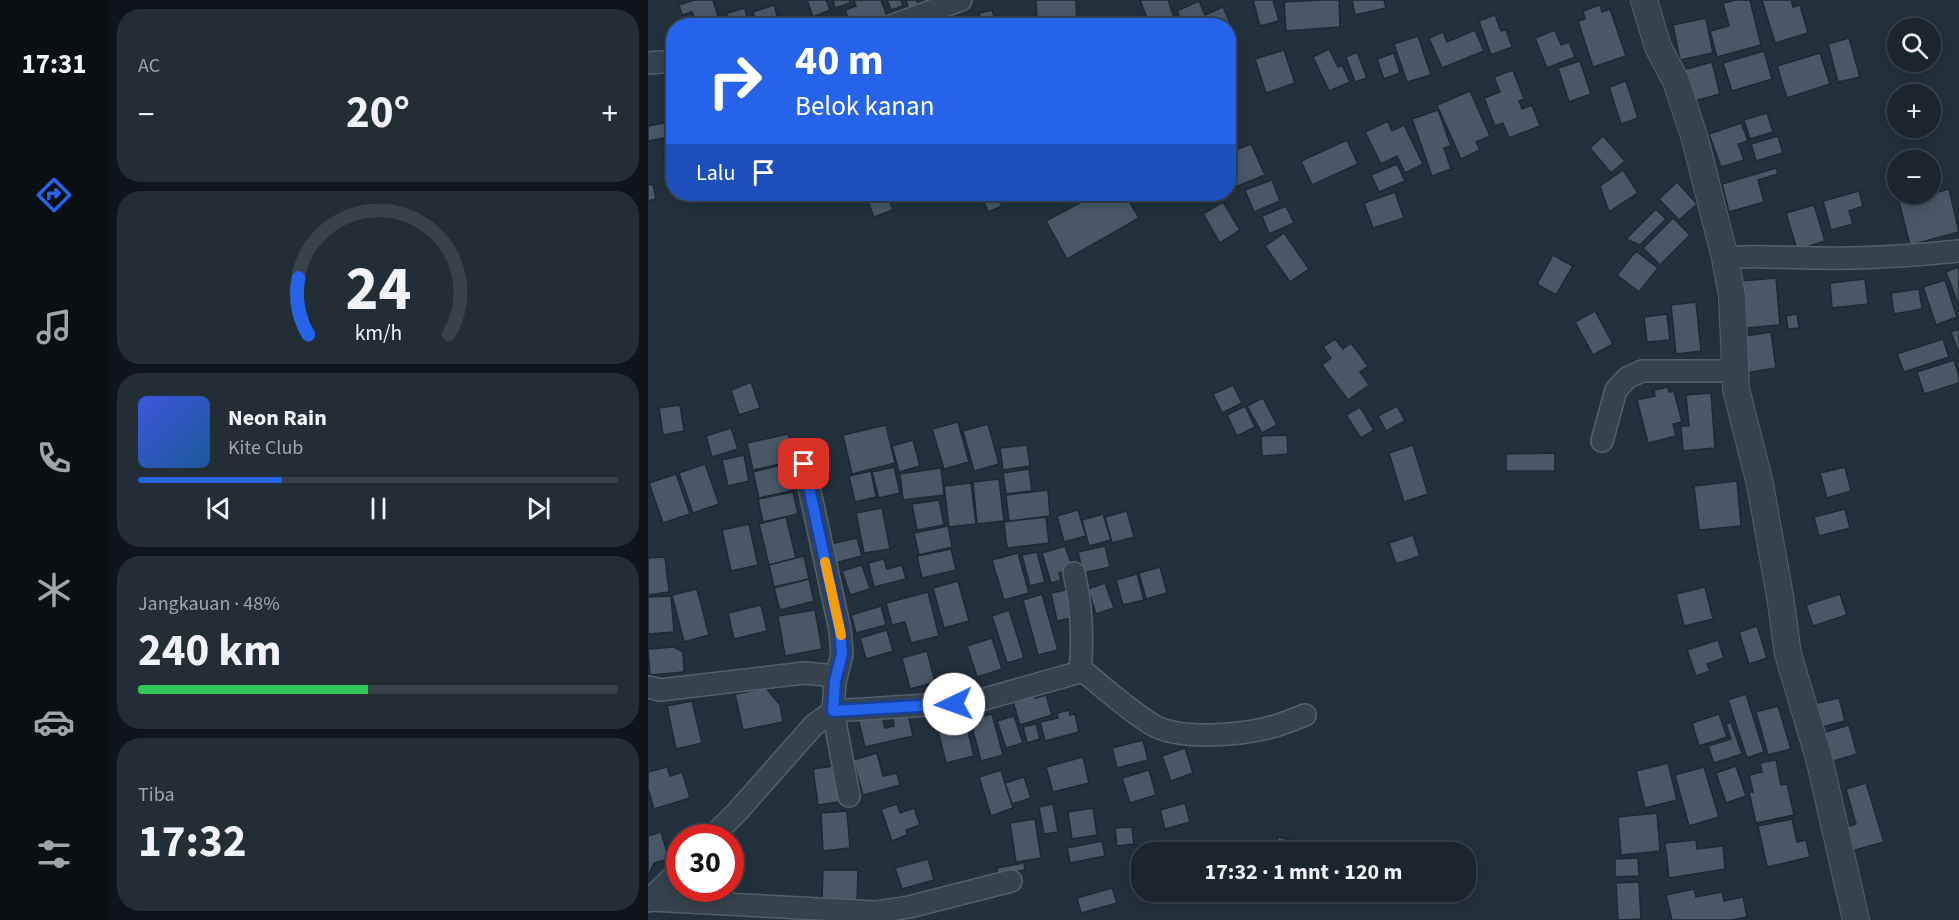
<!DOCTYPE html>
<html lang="id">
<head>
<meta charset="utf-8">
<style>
  :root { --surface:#1a252e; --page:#232d36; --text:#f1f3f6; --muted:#9fa5aa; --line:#38424a; --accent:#2563eb }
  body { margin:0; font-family:"Source Sans 3",sans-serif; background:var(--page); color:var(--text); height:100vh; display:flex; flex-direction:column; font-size:22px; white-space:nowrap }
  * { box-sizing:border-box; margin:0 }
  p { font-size:20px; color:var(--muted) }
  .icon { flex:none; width:33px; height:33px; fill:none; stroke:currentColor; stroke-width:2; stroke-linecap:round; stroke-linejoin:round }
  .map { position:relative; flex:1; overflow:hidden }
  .side { display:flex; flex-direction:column; gap:9px; padding:9px; background:#0e1419; width:540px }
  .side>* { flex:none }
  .guide { position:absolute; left:18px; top:18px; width:570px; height:183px; border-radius:24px; box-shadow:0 3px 15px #0003,0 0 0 2px var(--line); background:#2563eb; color:#fff; overflow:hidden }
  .buttons { position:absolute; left:1239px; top:18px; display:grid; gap:12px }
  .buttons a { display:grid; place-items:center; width:54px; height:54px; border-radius:50%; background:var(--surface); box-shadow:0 3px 15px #0003,0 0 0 2px var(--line); font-size:30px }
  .speed { position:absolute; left:18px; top:824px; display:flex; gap:12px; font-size:30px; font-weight:700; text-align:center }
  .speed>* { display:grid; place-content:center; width:78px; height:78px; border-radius:50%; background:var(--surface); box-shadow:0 3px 15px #0003,0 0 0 2px var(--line); line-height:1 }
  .speed .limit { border:9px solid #d22; background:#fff; color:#111 }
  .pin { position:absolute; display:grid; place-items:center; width:51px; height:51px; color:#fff; margin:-26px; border-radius:12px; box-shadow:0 3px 9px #0006 }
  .me { position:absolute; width:66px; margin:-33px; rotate:267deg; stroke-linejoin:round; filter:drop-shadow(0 0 4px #0008) }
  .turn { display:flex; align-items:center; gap:21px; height:126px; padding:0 30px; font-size:27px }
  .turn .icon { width:78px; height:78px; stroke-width:2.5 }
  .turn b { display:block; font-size:42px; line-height:51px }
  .then { display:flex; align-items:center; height:57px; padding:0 30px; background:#0003; gap:12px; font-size:22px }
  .big { font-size:45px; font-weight:700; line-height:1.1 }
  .side .tile { flex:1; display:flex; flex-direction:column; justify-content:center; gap:9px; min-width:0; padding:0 21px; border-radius:24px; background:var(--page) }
  .side .dial { align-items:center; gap:0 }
  .dial svg { height:156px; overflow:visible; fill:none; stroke:var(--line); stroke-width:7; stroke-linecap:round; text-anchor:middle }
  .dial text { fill:var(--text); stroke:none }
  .song { display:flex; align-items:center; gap:18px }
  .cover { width:72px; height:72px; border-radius:9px; background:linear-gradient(135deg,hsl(230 70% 55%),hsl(210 70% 35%)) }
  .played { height:6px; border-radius:3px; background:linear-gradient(90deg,var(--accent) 30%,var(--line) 30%) }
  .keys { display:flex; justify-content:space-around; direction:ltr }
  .heat { display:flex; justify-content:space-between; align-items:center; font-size:33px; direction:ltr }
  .charge { height:9px; border-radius:4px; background:linear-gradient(90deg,#34c759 48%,var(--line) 0) }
  .trip { position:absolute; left:483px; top:842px; width:345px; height:60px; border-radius:24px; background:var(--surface); box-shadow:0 3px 15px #0003,0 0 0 2px var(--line); font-weight:700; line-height:60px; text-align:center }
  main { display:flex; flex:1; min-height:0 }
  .dock { display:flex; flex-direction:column; width:108px; justify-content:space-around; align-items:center; background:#0a0f12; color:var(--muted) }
  .dock .icon { width:42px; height:42px }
  .dock .selected { color:var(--accent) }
  .dock b { font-size:27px; color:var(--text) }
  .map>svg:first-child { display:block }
</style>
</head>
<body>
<main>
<nav class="dock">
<b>17:31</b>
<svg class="icon selected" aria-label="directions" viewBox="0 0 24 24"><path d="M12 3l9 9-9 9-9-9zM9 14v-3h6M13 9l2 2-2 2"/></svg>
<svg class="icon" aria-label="music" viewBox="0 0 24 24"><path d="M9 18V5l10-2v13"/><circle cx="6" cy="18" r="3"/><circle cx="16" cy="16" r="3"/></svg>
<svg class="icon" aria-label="phone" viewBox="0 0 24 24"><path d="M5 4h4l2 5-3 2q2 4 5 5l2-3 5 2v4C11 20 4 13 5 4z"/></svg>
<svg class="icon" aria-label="climate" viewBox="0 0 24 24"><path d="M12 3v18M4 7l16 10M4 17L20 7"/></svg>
<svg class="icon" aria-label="car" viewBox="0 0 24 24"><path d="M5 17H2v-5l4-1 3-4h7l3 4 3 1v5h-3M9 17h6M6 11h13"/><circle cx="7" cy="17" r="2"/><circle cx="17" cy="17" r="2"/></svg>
<svg class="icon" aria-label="filters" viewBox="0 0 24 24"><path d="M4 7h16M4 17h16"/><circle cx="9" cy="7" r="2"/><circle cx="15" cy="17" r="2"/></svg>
</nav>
<section class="side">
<div class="tile"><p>AC</p>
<div class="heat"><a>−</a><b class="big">20°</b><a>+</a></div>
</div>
<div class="tile dial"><svg viewBox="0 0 100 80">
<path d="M14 69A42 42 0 1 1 86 69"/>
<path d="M14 69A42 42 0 0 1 9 40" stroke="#2563eb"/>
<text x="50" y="56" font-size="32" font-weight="700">24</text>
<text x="50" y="72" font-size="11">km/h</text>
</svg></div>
<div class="tile">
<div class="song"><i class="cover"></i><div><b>Neon Rain</b><p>Kite Club</p></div></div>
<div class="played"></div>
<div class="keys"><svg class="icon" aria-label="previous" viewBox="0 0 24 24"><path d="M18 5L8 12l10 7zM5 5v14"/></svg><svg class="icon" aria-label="pause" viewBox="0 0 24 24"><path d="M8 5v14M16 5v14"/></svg><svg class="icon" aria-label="next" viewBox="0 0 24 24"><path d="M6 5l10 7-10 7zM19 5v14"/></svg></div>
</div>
<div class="tile"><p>Jangkauan · 48%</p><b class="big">240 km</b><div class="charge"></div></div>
<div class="tile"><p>Tiba</p><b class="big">17:32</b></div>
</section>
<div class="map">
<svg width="1311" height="920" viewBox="0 0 1311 920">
  <rect width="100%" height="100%" fill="#22313e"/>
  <g fill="#485867" stroke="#1d2934" stroke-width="1.5">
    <path d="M46,0H65L73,26H49L44,12L34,15L31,5Z"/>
    <path d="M159,0H178L182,10L165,17Z"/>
    <path d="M185,0H202V3L187,8Z"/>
    <path d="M206,0H233L239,16L212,26H203L197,10L208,6Z"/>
    <path d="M239,0H253L255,6L243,10Z"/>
    <path d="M258,0H269L271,6L261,10Z"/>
    <path d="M388,0H428L429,26H389Z"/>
    <path d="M492,0H520L529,26H502Z"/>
    <path d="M605,0H625L631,21L612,26Z"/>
    <path d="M672,0H691L692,27L638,31L636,2Z"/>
    <path d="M704,0H736L738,8L707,15Z"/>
    <path d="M1088,0H1102L1113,45L1069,57L1062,31L1081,26L1075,3Z"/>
    <path d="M1114,0H1143L1145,7L1152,5L1160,33L1127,43Z"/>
    <path d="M551,1L557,15L575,7L583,25L535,26L529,11Z"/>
    <path d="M126,5L132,26H109L105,12Z"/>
    <path d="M952,5L954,12L962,9L978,56L945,67L930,21L937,19L935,11Z"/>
    <path d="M97,8L101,26H82L79,13Z"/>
    <path d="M344,10L349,26H334L331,13Z"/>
    <path d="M847,15L853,31L858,30L864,47L843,55L831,21Z"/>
    <path d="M328,18L330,26H304Z"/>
    <path d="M1058,18L1065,53L1032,60L1025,25Z"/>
    <path d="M827,30L836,51L794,68L781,38L795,32L799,42Z"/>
    <path d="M907,30L913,45L921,42L927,57L899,68L887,38Z"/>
    <path d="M770,36L783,75L759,82L746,44Z"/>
    <path d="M1201,38L1212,77L1190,82L1180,44Z"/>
    <path d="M681,49L690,67L694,65L702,82L681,91L665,57Z"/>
    <path d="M636,50L647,83L618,93L607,59Z"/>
    <path d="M1116,51L1124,79L1084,91L1075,63Z"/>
    <path d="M709,52L719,78L707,82L698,57Z"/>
    <path d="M746,53L752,73L736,79L729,59Z"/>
    <path d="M1172,53L1182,84L1139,98L1129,66Z"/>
    <path d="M580,57L588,81L580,84Z"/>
    <path d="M932,61L943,94L921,102L910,68Z"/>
    <path d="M1064,62L1072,94L1043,102L1035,70Z"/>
    <path d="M865,70L876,99L871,101L874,109L884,105L892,126L861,138L855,123L847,126L836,98L852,92L846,77Z"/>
    <path d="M978,81L990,118L973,124L961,87Z"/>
    <path d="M822,91L842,136L828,142L832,150L813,159L789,105Z"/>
    <path d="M790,110L803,146L796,148L803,169L784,176L764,119Z"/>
    <path d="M1119,113L1125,132L1102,139L1096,120Z"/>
    <path d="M26,121V136L0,141V126Z"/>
    <path d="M740,121L744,131L756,125L775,164L757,173L749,156L733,164L717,132Z"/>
    <path d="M1093,123L1100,141L1090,144L1096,160L1073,167L1061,134Z"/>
    <path d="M955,136L977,161L963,173L942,148Z"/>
    <path d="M1130,136L1135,153L1108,161L1103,144Z"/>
    <path d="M699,140L710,164L664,185L653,161Z"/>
    <path d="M603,144L617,175L587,187L580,172V153Z"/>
    <path d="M26,150V185L21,186L15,152Z"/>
    <path d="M749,164L757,181L731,192L723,175Z"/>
    <path d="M1128,168L1130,174L1110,180L1116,202L1081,212L1074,184Z"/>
    <path d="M975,170L990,193L961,212L952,186Z"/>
    <path d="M624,180L632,201L606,212L597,190Z"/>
    <path d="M1029,182L1049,204L1031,220L1011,199Z"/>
    <path d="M5,184L8,199L0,201V185Z"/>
    <path d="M1301,189L1311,232L1262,245L1251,202Z"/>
    <path d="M1211,191L1215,206L1201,211L1205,224L1183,230L1175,201Z"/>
    <path d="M747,192L756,218L725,228L716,203Z"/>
    <path d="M80,194H96V195L81,198Z"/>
    <path d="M138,194H153L141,202Z"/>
    <path d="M231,194H239L245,210L226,217L219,198Z"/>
    <path d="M333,194H349L354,206L340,212Z"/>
    <path d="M448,194H477L491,218L419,259L398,221Z"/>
    <path d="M575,202L592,230L572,243L555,214Z"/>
    <path d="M1166,205L1177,241L1149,250L1138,213Z"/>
    <path d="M638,206L646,223L621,234L614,216Z"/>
    <path d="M1008,209L1018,219L992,245L978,239Z"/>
    <path d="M1025,218L1042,235L1012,265L995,248Z"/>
    <path d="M636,233L661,269L642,282L617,246Z"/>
    <path d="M988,251L1010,268L991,292L969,275Z"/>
    <path d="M905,255L925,266L908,295L889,284Z"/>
    <path d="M1310,267L1311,271V306L1298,272Z"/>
    <path d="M1128,278L1132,325L1097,328L1092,281Z"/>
    <path d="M1217,279L1220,304L1184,308L1182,283Z"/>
    <path d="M1297,280L1309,317L1288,325L1275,287Z"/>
    <path d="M1271,289L1274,309L1246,314L1243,293Z"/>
    <path d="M1048,302L1053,351L1028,354L1023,305Z"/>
    <path d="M947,311L965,344L945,355L927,322Z"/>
    <path d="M1019,314L1022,340L999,342L996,317Z"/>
    <path d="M1149,314L1151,328L1140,329L1138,316Z"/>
    <path d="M1311,329V354L1303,332Z"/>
    <path d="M1123,332L1128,368L1098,373L1092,337Z"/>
    <path d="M687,339L695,349L703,343L720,366L712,372L721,385L700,400L674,365L683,358L675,347Z"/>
    <path d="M1295,339L1301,357L1256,372L1249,354Z"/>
    <path d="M1306,360L1311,376V383L1276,394L1269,372Z"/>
    <path d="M103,382L112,408L91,415L83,390Z"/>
    <path d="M585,385L594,403L574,413L565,394Z"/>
    <path d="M1020,387L1021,392L1026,391L1034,422L1025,424L1028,436L1000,443L989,400L1007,396L1006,390Z"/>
    <path d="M1063,393L1067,448L1035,451L1033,426H1041L1038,395Z"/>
    <path d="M615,398L629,425L614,433L599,406Z"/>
    <path d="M32,405L36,431L15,435L11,408Z"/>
    <path d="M597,406L607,427L589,436L579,415Z"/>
    <path d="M749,406L757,421L738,431L730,416Z"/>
    <path d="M712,407L726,430L713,438L698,415Z"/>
    <path d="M310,422L321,462L296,469L284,429Z"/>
    <path d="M340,424L351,464L326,471L315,431Z"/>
    <path d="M238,425L247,463L204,474L195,435Z"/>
    <path d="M83,428L90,449L64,457L58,436Z"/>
    <path d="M140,434L146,461L105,470L99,443Z"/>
    <path d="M639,435L640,454L614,456L613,436Z"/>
    <path d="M265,440L272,466L251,472L244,446Z"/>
    <path d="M379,445L382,466L355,470L352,448Z"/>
    <path d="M765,445L780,494L756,502L741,453Z"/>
    <path d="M907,453V471H858V454Z"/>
    <path d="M96,455L101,481L80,486L74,460Z"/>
    <path d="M146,462L152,489L111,498L105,472Z"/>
    <path d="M57,464L71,504L45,513L31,473Z"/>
    <path d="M246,467L252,493L231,498L224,472Z"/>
    <path d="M1197,467L1203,491L1179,498L1172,473Z"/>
    <path d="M293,468L296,495L255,500L252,474Z"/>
    <path d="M381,469L384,491L358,494L355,473Z"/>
    <path d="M223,471L228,497L207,502L201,476Z"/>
    <path d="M28,474L42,514L15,523L1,483Z"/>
    <path d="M351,479L356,521L329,524L325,482Z"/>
    <path d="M1089,481L1093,526L1051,530L1046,486Z"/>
    <path d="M323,483L328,524L301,527L296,486Z"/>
    <path d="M400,490L402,516L361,521L358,495Z"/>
    <path d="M145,492L150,514L115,522L110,499Z"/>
    <path d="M291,500L296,525L269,530L264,504Z"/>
    <path d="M234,508L242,549L216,553L208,513Z"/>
    <path d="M1197,509L1202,528L1171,536L1166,517Z"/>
    <path d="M430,510L438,536L416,542L409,516Z"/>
    <path d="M479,511L486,537L464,543L457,517Z"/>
    <path d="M455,514L463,540L441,546L434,520Z"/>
    <path d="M138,517L148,558L121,565L111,524Z"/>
    <path d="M398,517L401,543L359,548L356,522Z"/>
    <path d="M101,524L110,565L83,571L74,530Z"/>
    <path d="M300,526L304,547L271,555L266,533Z"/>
    <path d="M765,535L772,556L748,564L741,543Z"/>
    <path d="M209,538L214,556L183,564L178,545Z"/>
    <path d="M417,546L425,569L411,573L413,580L403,583L394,553Z"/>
    <path d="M457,546L462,567L435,573L430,552Z"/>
    <path d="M303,549L308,570L274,578L269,556Z"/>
    <path d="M389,552L397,582L382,586L374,555Z"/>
    <path d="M370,553L381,593L356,600L344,560Z"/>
    <path d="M156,556L161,579L126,587L121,565Z"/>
    <path d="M17,557L21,592L0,595V558Z"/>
    <path d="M236,559L239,569L254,565L258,579L226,587L220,563Z"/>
    <path d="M214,565L222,589L202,595L194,571Z"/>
    <path d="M512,567L519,593L498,599L491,573Z"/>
    <path d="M191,570L198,596L188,598L181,573Z"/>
    <path d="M489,574L496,600L475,605L468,580Z"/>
    <path d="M161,579L166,601L132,610L126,588Z"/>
    <path d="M310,581L321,621L296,628L285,588Z"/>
    <path d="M457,583L466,608L448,614L440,589Z"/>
    <path d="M1057,587L1065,619L1036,626L1028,594Z"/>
    <path d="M49,589L61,635L36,642L24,595Z"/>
    <path d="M422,589L428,617L409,621L403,593Z"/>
    <path d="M280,592L291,636L263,643L257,622L244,625L238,603Z"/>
    <path d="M394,594L410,650L390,655L375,600Z"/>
    <path d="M1192,594L1199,615L1165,626L1158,605Z"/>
    <path d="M23,596L26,632L0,634V597Z"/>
    <path d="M113,605L119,631L86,639L80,613Z"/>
    <path d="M233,606L238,625L208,633L203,615Z"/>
    <path d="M167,610L174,649L137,656L130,616Z"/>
    <path d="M361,610L376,658L359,663L344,616Z"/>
    <path d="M1109,626L1119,658L1101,664L1091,632Z"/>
    <path d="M239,630L245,651L218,659L212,638Z"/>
    <path d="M344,638L354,669L329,677L319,646Z"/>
    <path d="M1070,640L1076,658L1059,664L1062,671L1048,676L1039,650Z"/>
    <path d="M26,647L35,652L36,672L2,675L0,649Z"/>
    <path d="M279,651L287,682L262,689L254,658Z"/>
    <path d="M118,688L132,705L135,722L95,730L87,694Z"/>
    <path d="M385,692L387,698L398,695L404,715L372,725L364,698Z"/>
    <path d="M1098,694L1116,752L1099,758L1080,700Z"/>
    <path d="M1191,698L1197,721L1171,728L1165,704Z"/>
    <path d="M44,701L54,743L28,749L19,706Z"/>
    <path d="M1130,706L1143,749L1120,755L1108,712Z"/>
    <path d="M421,710L422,715L427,714L431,732L397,741L392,722L410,718L409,713Z"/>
    <path d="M233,713L237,728L246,726L245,718L260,714L265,736L217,747L210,718Z"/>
    <path d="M344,714L355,755L333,761L322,719Z"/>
    <path d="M1071,714L1079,737L1051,746L1044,723Z"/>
    <path d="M316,716L326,756L298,763L288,723Z"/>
    <path d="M366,716L375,743L358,748L349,721Z"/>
    <path d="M1083,722L1094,754L1066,763L1060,746L1083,739L1078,724Z"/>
    <path d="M388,724L392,739L379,743L375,727Z"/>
    <path d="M1201,725L1209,754L1179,763L1171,734Z"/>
    <path d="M495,740L500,760L469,768L464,748Z"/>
    <path d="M537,748L545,773L523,781L514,756Z"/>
    <path d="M229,753L235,776L249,773L252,785L215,795L205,760Z"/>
    <path d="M435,757L441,783L405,792L398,767Z"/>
    <path d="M1128,760L1133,785L1139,784L1146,815L1108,823L1101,792H1105L1101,775L1114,772L1112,763Z"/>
    <path d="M1020,763L1029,800L997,808L988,771Z"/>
    <path d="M193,765L198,801L170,805L165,769Z"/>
    <path d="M1088,766L1098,796L1078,803L1068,773Z"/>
    <path d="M19,767L22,776L34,772L42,798L6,809L0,789V772Z"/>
    <path d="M1056,767L1071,817L1041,826L1027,775Z"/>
    <path d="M353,770L365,808L343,816L331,777Z"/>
    <path d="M501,770L508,795L482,803L474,778Z"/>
    <path d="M376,777L383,798L364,804L357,783Z"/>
    <path d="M1218,783L1236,842L1200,852L1193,829L1208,824L1198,789Z"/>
    <path d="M537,803L542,822L517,829L512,810Z"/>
    <path d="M249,804L252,813L266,808L272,825L258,830L259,835L244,841L233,809Z"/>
    <path d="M405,804L410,832L396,834L391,807Z"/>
    <path d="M445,808L449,835L424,839L420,812Z"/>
    <path d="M199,811L202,848L175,851L173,813Z"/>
    <path d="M1009,813L1012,851L973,855L970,817Z"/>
    <path d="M387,819L393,858L368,862L362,823Z"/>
    <path d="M1144,819L1149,842L1158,840L1162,857L1119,867L1110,826Z"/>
    <path d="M484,827L486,844L469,846L467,828Z"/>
    <path d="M13,832L21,859L6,863L0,877V836Z"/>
    <path d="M630,837L658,844L656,852L627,850Z"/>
    <path d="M1048,840L1049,849L1075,846L1077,869L1021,878L1017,843Z"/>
    <path d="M454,841L457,856L422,863L419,848Z"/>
    <path d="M990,858L991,876L967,877V859Z"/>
    <path d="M280,859L286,880L254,889L247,868Z"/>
    <path d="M376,863L377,870L359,873L351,881L349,868Z"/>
    <path d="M175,870H210L209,902L174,901Z"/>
    <path d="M991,882L993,919L970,920L968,883Z"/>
    <path d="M464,888L469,903L433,913L429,898Z"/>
    <path d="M1046,889L1048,897L1074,892L1076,901L1095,897L1099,917L1084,920H1024L1018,895Z"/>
  </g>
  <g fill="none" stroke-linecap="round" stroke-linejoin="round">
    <g stroke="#54606b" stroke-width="24">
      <g id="minor">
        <path d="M243,26L313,0"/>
        <path d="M0,63L26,61"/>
        <path d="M1077,258C1108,255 1138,258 1169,258C1216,259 1264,256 1311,251"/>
        <path d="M954,441L968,390L979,378L994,371H1086"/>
        <path d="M156,464L192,630L194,654L187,682"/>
        <path d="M426,573C434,606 435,639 432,672"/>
        <path d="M0,687L12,690L156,673L178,675L187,682L185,711L166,725L89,812L64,837"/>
        <path d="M201,796L185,711L326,702L432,672L439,674C459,691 483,712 505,725C533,741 596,735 627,726C637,723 647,719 657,715"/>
        <path d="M2,900L228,912L261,907L363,881"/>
        <path d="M0,901L32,870"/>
      </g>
    </g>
    <g stroke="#54606b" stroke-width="28">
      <path id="tertiary" d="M996,0L1010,47L1028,81L1047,139L1077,258L1084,296L1088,389L1112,484L1132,596L1140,654L1171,758L1208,920"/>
    </g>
    <use href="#minor" stroke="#36424e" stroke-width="21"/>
    <use href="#tertiary" stroke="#36424e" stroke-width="26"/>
  </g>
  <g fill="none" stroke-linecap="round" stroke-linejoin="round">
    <g stroke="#184099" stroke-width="15">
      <path id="route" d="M156,464L192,630L194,654L187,681L185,711L306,704"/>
    </g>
    <use href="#route" stroke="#2563eb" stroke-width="10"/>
    <path stroke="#f59e0b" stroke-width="10" d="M177,562L193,635"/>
  </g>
</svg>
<div class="buttons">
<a><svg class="icon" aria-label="search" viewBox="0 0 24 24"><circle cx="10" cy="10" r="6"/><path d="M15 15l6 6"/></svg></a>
<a>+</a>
<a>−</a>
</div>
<div class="speed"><div class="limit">30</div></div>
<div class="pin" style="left:156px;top:464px;background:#d93025"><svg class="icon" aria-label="arrive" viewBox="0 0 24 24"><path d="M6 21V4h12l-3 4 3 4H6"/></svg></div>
<svg class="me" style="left:306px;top:704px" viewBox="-20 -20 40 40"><circle r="19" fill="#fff"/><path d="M0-13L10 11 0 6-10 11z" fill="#2563eb"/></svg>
<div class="trip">17:32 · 1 mnt · 120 m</div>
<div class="guide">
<div class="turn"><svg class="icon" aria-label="right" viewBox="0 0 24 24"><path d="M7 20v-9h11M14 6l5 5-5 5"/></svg><div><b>40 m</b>Belok kanan</div></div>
<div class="then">Lalu<svg class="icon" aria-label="arrive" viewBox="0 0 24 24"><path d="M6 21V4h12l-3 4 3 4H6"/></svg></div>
</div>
</div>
</main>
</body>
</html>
